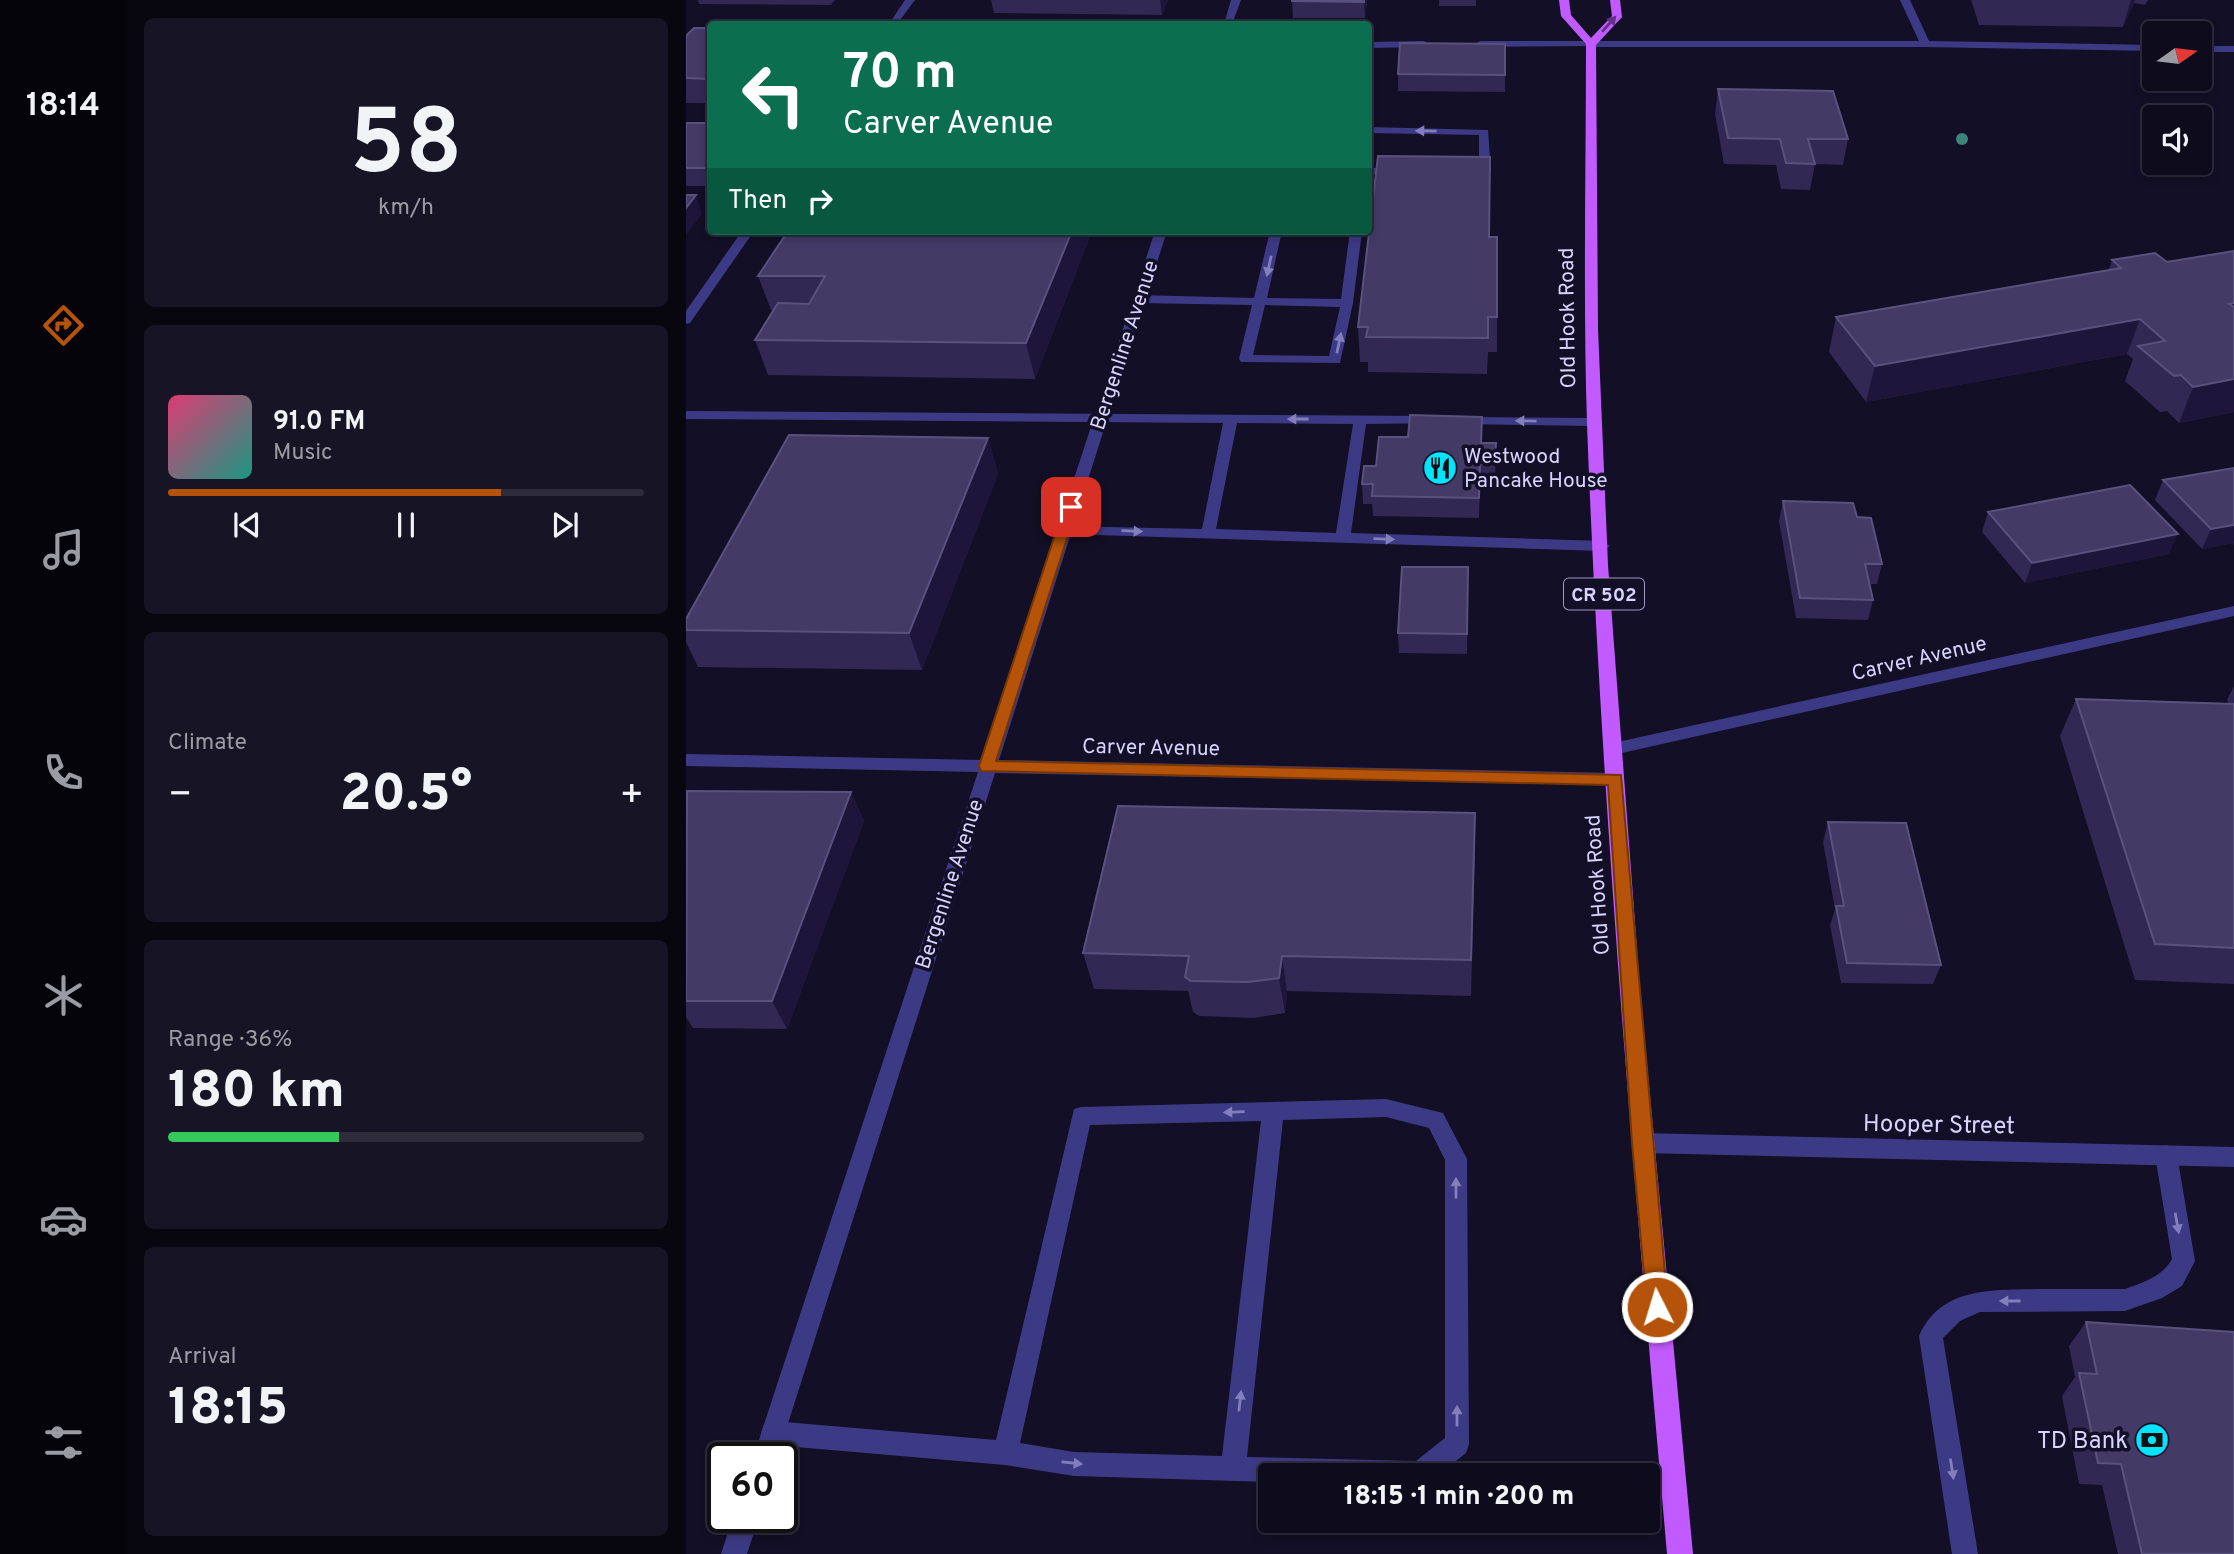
<!DOCTYPE html>
<html lang="en">
<head>
<meta charset="utf-8">
<style>
  :root { --surface:#0e0b1c; --page:#171425; --text:#f1f3f6; --muted:#9b9ba3; --line:#2e2b3b; --accent:#b45309 }
  body { margin:0; font-family:Overpass,sans-serif; background:var(--page); color:var(--text); height:100vh; display:flex; flex-direction:column; font-size:26px; white-space:nowrap }
  * { box-sizing:border-box; margin:0 }
  p { font-size:23px; color:var(--muted) }
  .icon { flex:none; width:38px; height:38px; fill:none; stroke:currentColor; stroke-width:2; stroke-linecap:round; stroke-linejoin:round }
  .map { position:relative; flex:1; overflow:hidden }
  .drawer { display:flex; flex-direction:column; gap:18px; padding:18px; background:#08060f; width:560px }
  .drawer>* { flex:none }
  .guide { position:absolute; left:21px; top:21px; width:665px; height:214px; border-radius:7px; box-shadow:0 4px 10px #0003,0 0 0 2px var(--line); background:#0b6e4f; color:#fff; overflow:hidden }
  .needle { width:46px; rotate:76deg }
  .controls { position:absolute; left:1456px; top:21px; display:grid; gap:14px }
  .controls a { display:grid; place-items:center; width:70px; height:70px; border-radius:7px; background:var(--surface); box-shadow:0 4px 10px #0003,0 0 0 2px var(--line); font-size:35px }
  .speed { position:absolute; left:21px; top:1442px; display:flex; gap:14px; font-size:35px; font-weight:700; text-align:center }
  .speed>* { display:grid; place-content:center; width:91px; height:91px; border-radius:50%; background:var(--surface); box-shadow:0 4px 10px #0003,0 0 0 2px var(--line); line-height:1 }
  .speed .limit { border:4px solid #111; border-radius:10px; background:#fff; color:#111 }
  .pin { position:absolute; display:grid; place-items:center; width:60px; height:60px; color:#fff; margin:-30px; border-radius:14px; box-shadow:0 4px 10px #0006 }
  .me { position:absolute; width:77px; margin:-38px; rotate:355deg; stroke-linejoin:round; filter:drop-shadow(0 0 5px #0008) }
  .turn { display:flex; align-items:center; gap:24px; height:147px; padding:0 21px; font-size:32px }
  .turn .icon { width:91px; height:91px; stroke-width:2.5 }
  .turn b { display:block; font-size:49px; line-height:60px }
  .then { display:flex; align-items:center; height:66px; padding:0 21px; background:#0003; gap:14px; font-size:26px }
  .big { font-size:52px; font-weight:800; line-height:1.1 }
  .drawer .tile { flex:1; display:flex; flex-direction:column; justify-content:center; gap:10px; min-width:0; padding:0 24px; border-radius:10px; background:var(--page) }
  .drawer .dial { align-items:center; gap:0 }
  .dial b { font-size:91px; line-height:1 }
  .song { display:flex; align-items:center; gap:21px }
  .cover { width:84px; height:84px; border-radius:10px; background:linear-gradient(135deg,hsl(340 70% 55%),hsl(170 70% 35%)) }
  .played { height:7px; border-radius:4px; background:linear-gradient(90deg,var(--accent) 70%,var(--line) 70%) }
  .keys { display:flex; justify-content:space-around; direction:ltr }
  .heat { display:flex; justify-content:space-between; align-items:center; font-size:38px; direction:ltr }
  .charge { height:10px; border-radius:5px; background:linear-gradient(90deg,#34c759 36%,var(--line) 0) }
  .trip { position:absolute; left:572px; top:1463px; width:402px; height:70px; border-radius:7px; background:var(--surface); box-shadow:0 4px 10px #0003,0 0 0 2px var(--line); font-weight:800; line-height:70px; text-align:center }
  main { display:flex; flex:1; min-height:0 }
  .tab-bar { display:flex; flex-direction:column; width:126px; justify-content:space-around; align-items:center; background:#06040b; color:var(--muted) }
  .tab-bar .icon { width:49px; height:49px }
  .tab-bar .active { color:var(--accent) }
  .tab-bar b { font-size:32px; color:var(--text) }
  .map>svg:first-child { display:block }
</style>
</head>
<body>
<main>
<nav class="tab-bar">
<b>18:14</b>
<svg class="icon active" aria-label="directions" viewBox="0 0 24 24"><path d="M12 3l9 9-9 9-9-9zM9 14v-3h6M13 9l2 2-2 2"/></svg>
<svg class="icon" aria-label="music" viewBox="0 0 24 24"><path d="M9 18V5l10-2v13"/><circle cx="6" cy="18" r="3"/><circle cx="16" cy="16" r="3"/></svg>
<svg class="icon" aria-label="phone" viewBox="0 0 24 24"><path d="M5 4h4l2 5-3 2q2 4 5 5l2-3 5 2v4C11 20 4 13 5 4z"/></svg>
<svg class="icon" aria-label="climate" viewBox="0 0 24 24"><path d="M12 3v18M4 7l16 10M4 17L20 7"/></svg>
<svg class="icon" aria-label="car" viewBox="0 0 24 24"><path d="M5 17H2v-5l4-1 3-4h7l3 4 3 1v5h-3M9 17h6M6 11h13"/><circle cx="7" cy="17" r="2"/><circle cx="17" cy="17" r="2"/></svg>
<svg class="icon" aria-label="filters" viewBox="0 0 24 24"><path d="M4 7h16M4 17h16"/><circle cx="9" cy="7" r="2"/><circle cx="15" cy="17" r="2"/></svg>
</nav>
<section class="drawer">
<div class="tile dial"><b>58</b><p>km/h</p></div>
<div class="tile">
<div class="song"><i class="cover"></i><div><b>91.0 FM</b><p>Music</p></div></div>
<div class="played"></div>
<div class="keys"><svg class="icon" aria-label="previous" viewBox="0 0 24 24"><path d="M18 5L8 12l10 7zM5 5v14"/></svg><svg class="icon" aria-label="pause" viewBox="0 0 24 24"><path d="M8 5v14M16 5v14"/></svg><svg class="icon" aria-label="next" viewBox="0 0 24 24"><path d="M6 5l10 7-10 7zM19 5v14"/></svg></div>
</div>
<div class="tile"><p>Climate</p>
<div class="heat"><a>−</a><b class="big">20.5°</b><a>+</a></div>
</div>
<div class="tile"><p>Range · 36%</p><b class="big">180 km</b><div class="charge"></div></div>
<div class="tile"><p>Arrival</p><b class="big">18:15</b></div>
</section>
<div class="map">
<svg width="1548" height="1554" viewBox="0 0 1548 1554">
  <rect width="100%" height="100%" fill="#130f26"/>
  <g fill="none" stroke-linecap="round" stroke-linejoin="round">
    <g fill="#3d3a85" fill-rule="evenodd">
      <path d="M1214,0H1224L1243,41L1468,45V51L1239,47H905L900,44L905,41H1233Z"/>
      <rect x="1514" y="46" width="34" height="6"/>
      <path d="M682,127L802,130L805,172L799,175L785,172L793,169V135L682,133Z"/>
      <path d="M682,168H714L720,171L714,174H682Z"/>
      <path d="M584,231H596L581,298L655,299L664,231H676L667,303L654,363L555,362L553,359L566,305L452,303L446,299L452,295L568,298ZM579,305L654,307L643,356L567,355Z"/>
      <path d="M0,411L747,416L754,420L752,423L680,424L665,533L916,541L924,546L916,551L378,534L371,529L373,526L516,529L537,423L0,419ZM551,423L667,424L650,533L530,529Z"/>
      <path d="M775,417L908,418L915,422L908,426L770,424V418Z"/>
      <path d="M700,1099L757,1113L781,1159L783,1444L780,1453L752,1475H584V1482L388,1476L319,1465L87,1445L78,1442L75,1433L78,1424L87,1421L310,1440L388,1109L395,1107ZM700,1117L743,1128L759,1160V1438L730,1461L561,1457L597,1120ZM575,1121L536,1456L388,1452L334,1443L404,1125Z"/>
      <path d="M1480,1145L1488,1148L1491,1155L1509,1261L1496,1286L1476,1298L1439,1311L1294,1312L1274,1321L1257,1338L1292,1554H1266L1233,1336C1255,1285 1310,1290 1357,1289C1384,1289 1412,1289 1439,1289C1458,1282 1476,1277 1486,1259L1469,1155L1472,1148Z"/>
    </g>
    <g fill="#3d3a85" fill-rule="evenodd">
      <path d="M219,0H229L211,24H203Z"/>
      <path d="M545,0H555L546,24H538Z"/>
      <path d="M905,41L908,42V46L794,47L789,44L794,41Z"/>
      <path d="M682,42L738,41L743,44L738,47L682,48Z"/>
      <path d="M56,231H68L4,323L0,324V311Z"/>
      <path d="M469,231H481L313,760L929,773L935,774L938,779L935,784L929,785L309,773L91,1458H67L292,772L0,766V754L296,760Z"/>
      <path d="M1548,606V616L927,755L918,749L927,743Z"/>
      <path d="M956,1133L1548,1147V1167L956,1153L948,1150L945,1143L948,1136Z"/>
      <path d="M47,1517H73L61,1554H35Z"/>
    </g>
    <path fill="#c25bff" fill-rule="evenodd" d="M873,0H883L885,15L905,38L926,16L924,0H934L936,17L910,45L912,329L922,565L954,989L1007,1554H981C948,1178 915,802 901,424C897,298 900,171 900,44L875,16Z"/>
  </g>
  <circle fill="#3d827b" cx="1276" cy="139" r="6"/>
  <g fill="#312854">
    <path d="M12,0H149L145,5L13,4Z"/>
    <path d="M305,0H482L476,15L308,13Z"/>
    <path d="M606,0H681L679,18H607Z"/>
    <rect x="753" y="0" width="37" height="6"/>
    <path d="M1285,0H1462L1459,5L1448,3L1437,27L1293,25Z"/>
    <path d="M24,28V103H0V36Z"/>
    <path d="M712,74L819,75V92L712,91Z"/>
    <path d="M1032,89L1162,139L1157,165L1129,164L1124,190L1095,189L1090,165L1038,164L1029,114Z"/>
    <rect x="0" y="123" width="24" height="63"/>
    <path d="M102,231H406L349,379L82,375L69,340L87,310H85L72,276Z"/>
    <path d="M803,237L811,317V352H802L801,374L682,372V362H674L672,327Z"/>
    <path d="M1469,253L1548,412L1493,423L1481,411L1474,412L1439,381L1447,359L1441,354L1180,402L1143,352L1150,317L1423,270L1426,260Z"/>
    <path d="M302,438L312,474L236,670L12,667L0,642V619Z"/>
    <path d="M796,443H810L809,484H794L793,518L687,516L686,504H677L676,484Z"/>
    <path d="M1548,468V545L1547,543L1516,549L1469,500L1477,480Z"/>
    <path d="M1097,501L1171,517L1196,564L1191,584H1183L1187,600L1182,620L1110,618L1093,521Z"/>
    <path d="M1302,512L1483,554L1339,583L1296,532Z"/>
    <path d="M782,567L781,654L713,653L712,633Z"/>
    <path d="M1548,686V984L1449,980L1374,736L1390,699L1543,704L1541,700Z"/>
    <path d="M165,792L178,821L101,1029L7,1028L0,1017V793Z"/>
    <path d="M1142,822L1255,965L1247,984L1155,983L1144,925L1149,909L1137,842Z"/>
    <path d="M789,850L785,996L601,991L599,1013L568,1018L513,1016L507,1012L502,991L408,989L397,953Z"/>
    <path d="M1400,1322L1548,1554H1432L1416,1485L1393,1484L1376,1396L1389,1377L1383,1346Z"/>
  </g>
  <g fill="#1d163a">
    <path d="M474,0H482L476,15Z"/>
    <path d="M678,0H681L679,18L678,2Z"/>
    <path d="M1445,0H1449L1437,27Z"/>
    <path d="M10,195L16,214L0,235V208Z"/>
    <path d="M386,231H406L349,379L340,343Z"/>
    <path d="M1454,319L1441,354L1180,402L1189,366Z"/>
    <path d="M1548,379V412L1493,423L1507,387Z"/>
    <path d="M302,438L312,474L236,670L223,633Z"/>
    <path d="M1548,525V540L1547,543L1516,549L1525,529Z"/>
    <path d="M1492,534L1483,554L1339,583L1346,563Z"/>
    <path d="M165,792L178,821L101,1029L86,1001Z"/>
    <path d="M596,956L601,991L599,1013L593,978Z"/>
  </g>
  <g fill="#433a66" stroke="#5a527e" stroke-width="2">
    <path d="M606,0H678V2L606,1Z"/>
    <path d="M8,28H24V79L0,78V36Z"/>
    <path d="M714,43L819,44V75L712,74Z"/>
    <path d="M1032,89L1147,91L1162,139H1122L1129,164L1100,163L1094,139L1042,138Z"/>
    <path d="M0,123H24V164L22,168H0Z"/>
    <path d="M692,156L804,157L803,237H811V317H802V338L680,337L682,327H672Z"/>
    <path d="M0,195H10L0,208Z"/>
    <path d="M102,231H386L340,343L69,340L92,303L123,304L139,276H72Z"/>
    <path d="M1548,251V303L1543,304L1548,307V379L1507,387L1495,375L1488,376L1452,346L1479,341L1454,319L1189,366L1150,317L1435,268L1426,260L1469,253L1481,262Z"/>
    <path d="M724,415L796,417L795,443H810L809,464H794L793,498L686,496L687,484H676L678,466H690L693,437H722Z"/>
    <path d="M103,435L302,438L223,633L0,630V619Z"/>
    <path d="M1548,468V525L1525,529L1477,480Z"/>
    <path d="M1444,485L1492,534L1346,563L1302,512Z"/>
    <path d="M1097,501L1167,503L1171,517L1185,518L1196,564H1179L1187,600L1114,598Z"/>
    <path d="M716,567H782L781,634L712,633Z"/>
    <path d="M1390,699L1548,704V948L1469,944Z"/>
    <path d="M1,791L165,792L86,1001H0Z"/>
    <path d="M432,806L789,813L785,960L596,956L593,978L562,982L505,981L499,977L503,956L397,953Z"/>
    <path d="M1142,822L1220,823L1255,965L1161,963L1150,906H1158Z"/>
    <path d="M1400,1322L1548,1332V1554H1456L1435,1464L1412,1463L1393,1373L1411,1374Z"/>
  </g>
  <defs><path id="oneway-solid" d="M-6-.8H1V-3.2L6.5 0L1 3.2V.8H-6Z" transform="scale(1.75)"/></defs>
  <use fill="#623188" href="#oneway-solid" transform="translate(923 24) rotate(-49)"/>
  <g fill="#837fbc">
    <use href="#oneway-solid" transform="translate(740 131) rotate(-179)"/>
    <use href="#oneway-solid" transform="translate(583 266) rotate(102)"/>
    <use href="#oneway-solid" transform="translate(653 343) rotate(-78)"/>
    <use href="#oneway-solid" transform="translate(612 419) rotate(-180)"/>
    <use href="#oneway-solid" transform="translate(840 421) rotate(-179)"/>
    <use href="#oneway-solid" transform="translate(446 531) rotate(2)"/>
    <use href="#oneway-solid" transform="translate(698 539) rotate(2)"/>
    <use href="#oneway-solid" transform="translate(548 1112) rotate(178)"/>
    <use href="#oneway-solid" transform="translate(770 1188) rotate(-90)"/>
    <use href="#oneway-solid" transform="translate(1491 1223) rotate(80)"/>
    <use href="#oneway-solid" transform="translate(1324 1301) rotate(180)"/>
    <use href="#oneway-solid" transform="translate(554 1401) rotate(-84)"/>
    <use href="#oneway-solid" transform="translate(771 1416) rotate(-90)"/>
    <use href="#oneway-solid" transform="translate(386 1463) rotate(6)"/>
    <use href="#oneway-solid" transform="translate(1266 1469) rotate(81)"/>
  </g>
  <path fill="#b45309" stroke="#753606" stroke-width="2" d="M385,503L391,507L310,761L935,775L982,1307L979,1315L971,1318L964,1315L961,1307L946,1143L922,785L295,771L293,766L378,507Z"/>
  <defs>
    <g id="restaurant-disc" transform="scale(1.75)"><circle r="9.5" fill="#00e5ff" stroke="#130f26"/><path d="M-5-6h1v4h1v-4h1v4h1v-4h1v5L-1.5 .5V6h-2V.5L-5-1ZM5-6V6H3V1.5H1.5Q1.5-4 5-6Z" fill="#111"/></g>
    <g id="bank-disc" transform="scale(1.75)"><circle r="9.5" fill="#00e5ff" stroke="#130f26"/><path d="M-6-4H6V4H-6ZM0-2.3a2.3 2.3 0 1 0 0 4.6a2.3 2.3 0 1 0 0-4.6Z" fill="#111"/></g>
  </defs>
  <g fill-rule="evenodd">
    <use href="#restaurant-disc" x="754" y="468"/>
    <use href="#bank-disc" x="1466" y="1440"/>
  </g>
  <g text-anchor="middle" stroke-width="7" stroke-linejoin="round" paint-order="stroke">
    <rect fill="#130f26" stroke="#9e99be" stroke-width="2" x="878" y="578.5" width="80" height="31" rx="5"/>
    <g font-size="19" font-weight="bold" fill="#d9d4ff">
      <text x="918" y="601">CR 502</text>
    </g>
    <g font-size="21" fill="#d9d4ff" stroke="#130f26">
      <text transform="translate(881 318) rotate(-91)" y="7">Old Hook Road</text>
      <text transform="translate(438 345) rotate(-72)" y="7">Bergenline Avenue</text>
      <text transform="translate(1233 658) rotate(-13)" y="7">Carver Avenue</text>
      <text transform="translate(465 747) rotate(1)" y="7">Carver Avenue</text>
      <text transform="translate(263 884) rotate(-72)" y="7">Bergenline Avenue</text>
      <text transform="translate(911 885) rotate(-94)" y="7">Old Hook Road</text>
    </g>
    <g font-size="21" fill="#d9d4ff" stroke="#130f26" text-anchor="start">
      <text x="778" y="463">Westwood<tspan x="778" dy="24">Pancake House</tspan></text>
    </g>
    <g font-size="24" fill="#d9d4ff" stroke="#130f26">
      <text transform="translate(1253 1124) rotate(1)" y="8">Hooper Street</text>
    </g>
    <g font-size="24" fill="#d9d4ff" stroke="#130f26" text-anchor="end">
      <text x="1442" y="1448">TD Bank</text>
    </g>
  </g>
</svg>
<div class="controls">
<a><svg class="needle" viewBox="-14 -14 28 28"><path d="M0-13l5 13h-10z" fill="#e53935"/><path d="M0 13l5-13h-10z" fill="#9b9ba3"/></svg></a>
<a><svg class="icon" aria-label="sound" viewBox="0 0 24 24"><path d="M4 9h4l5-4v14l-5-4H4zM17 9q2 3 0 6"/></svg></a>
</div>
<div class="speed"><div class="limit">60</div></div>
<div class="pin" style="left:385px;top:507px;background:#d93025"><svg class="icon" aria-label="arrive" viewBox="0 0 24 24"><path d="M6 21V4h12l-3 4 3 4H6"/></svg></div>
<svg class="me" style="left:971px;top:1307px" viewBox="-20 -20 40 40"><circle r="17" fill="#b45309" stroke="#fff" stroke-width="3"/><path d="M0-11L8 9 0 5-8 9z" fill="#fff"/></svg>
<div class="trip">18:15 · 1 min · 200 m</div>
<div class="guide">
<div class="turn"><svg class="icon" aria-label="left" viewBox="0 0 24 24"><path d="M17 20v-9H6M10 6l-5 5 5 5"/></svg><div><b>70 m</b>Carver Avenue</div></div>
<div class="then">Then<svg class="icon" aria-label="right" viewBox="0 0 24 24"><path d="M7 20v-9h11M14 6l5 5-5 5"/></svg></div>
</div>
</div>
</main>
</body>
</html>
